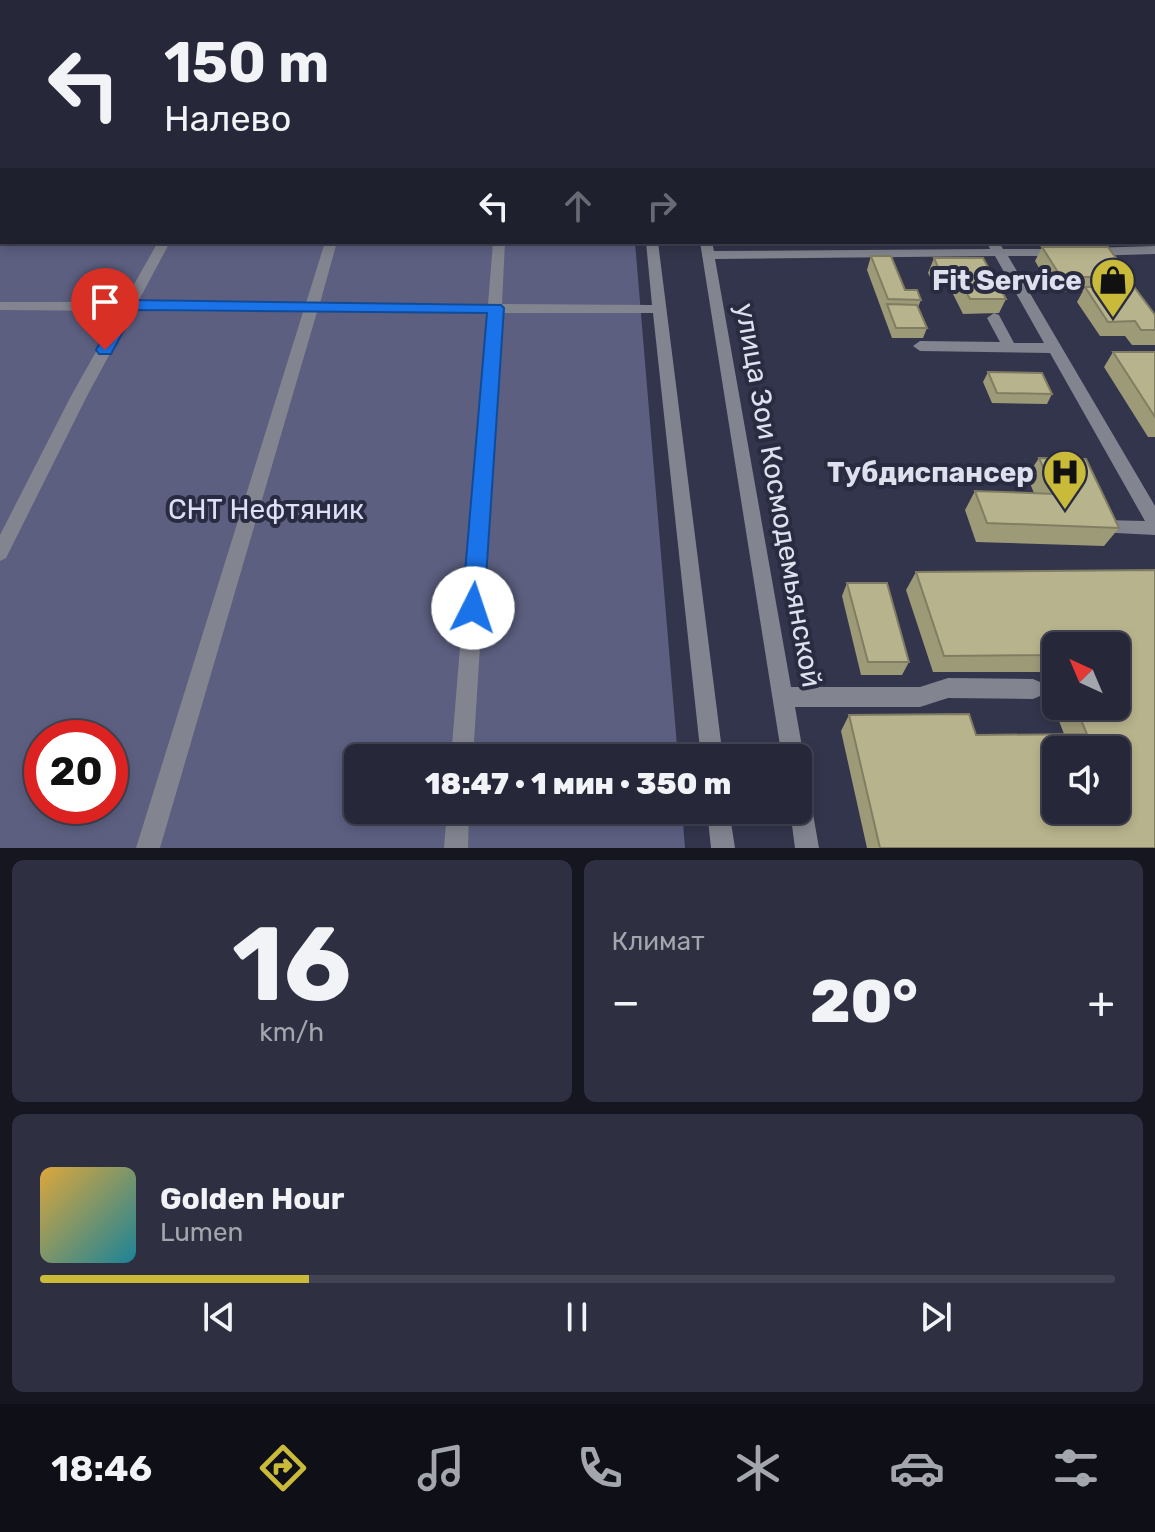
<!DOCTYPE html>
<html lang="ru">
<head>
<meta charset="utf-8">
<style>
  :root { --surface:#262839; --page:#2e3041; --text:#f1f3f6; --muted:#a4a6ae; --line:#424453; --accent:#c9ba3a }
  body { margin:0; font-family:Rubik,sans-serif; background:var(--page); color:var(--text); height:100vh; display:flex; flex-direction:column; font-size:30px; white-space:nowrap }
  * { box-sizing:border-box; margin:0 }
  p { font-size:26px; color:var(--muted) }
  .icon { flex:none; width:44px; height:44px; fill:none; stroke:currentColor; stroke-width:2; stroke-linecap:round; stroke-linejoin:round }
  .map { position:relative; height:848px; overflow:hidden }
  .drawer { display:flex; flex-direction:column; gap:12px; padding:12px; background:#15161f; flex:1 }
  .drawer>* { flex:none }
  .hud { position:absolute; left:0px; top:0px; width:1156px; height:244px; box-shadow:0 4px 12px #0003,0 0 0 2px var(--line); background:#262839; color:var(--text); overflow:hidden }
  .needle { width:52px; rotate:316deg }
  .tools { position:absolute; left:1042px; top:632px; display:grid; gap:16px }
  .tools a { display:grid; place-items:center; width:88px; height:88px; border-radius:12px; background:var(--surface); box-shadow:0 4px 12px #0003,0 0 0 2px var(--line); font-size:40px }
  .speed { position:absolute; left:24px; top:720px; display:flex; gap:16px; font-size:40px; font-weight:700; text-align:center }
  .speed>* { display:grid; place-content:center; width:104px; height:104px; border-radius:50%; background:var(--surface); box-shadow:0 4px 12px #0003,0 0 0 2px var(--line); line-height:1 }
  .speed .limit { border:12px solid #d22; background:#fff; color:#111 }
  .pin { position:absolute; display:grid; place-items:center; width:68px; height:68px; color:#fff; margin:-82px -34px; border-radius:50% 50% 50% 0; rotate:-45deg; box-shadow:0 0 8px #0007 }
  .pin .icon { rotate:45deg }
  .me { position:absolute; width:88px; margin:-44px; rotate:4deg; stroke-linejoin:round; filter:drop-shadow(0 0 6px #0008) }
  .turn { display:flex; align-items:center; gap:28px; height:168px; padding:0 32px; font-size:36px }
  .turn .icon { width:104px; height:104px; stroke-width:2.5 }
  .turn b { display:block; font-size:56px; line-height:68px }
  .lanes { display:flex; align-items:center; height:76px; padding:0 32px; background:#0003; justify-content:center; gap:40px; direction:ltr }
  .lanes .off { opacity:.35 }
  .big { font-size:60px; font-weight:800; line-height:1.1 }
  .drawer .tile { flex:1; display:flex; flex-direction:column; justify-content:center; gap:12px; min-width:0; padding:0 28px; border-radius:12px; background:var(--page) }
  .drawer .dial { align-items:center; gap:0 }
  .dial b { font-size:104px; line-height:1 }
  .song { display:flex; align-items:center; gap:24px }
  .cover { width:96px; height:96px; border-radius:12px; background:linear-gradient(135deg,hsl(40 70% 55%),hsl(190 70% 35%)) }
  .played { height:8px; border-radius:4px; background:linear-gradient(90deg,var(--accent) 25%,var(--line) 25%) }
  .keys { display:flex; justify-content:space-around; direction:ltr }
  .heat { display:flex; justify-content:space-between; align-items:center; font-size:44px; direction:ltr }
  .drawer .tiles { flex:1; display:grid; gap:12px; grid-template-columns:1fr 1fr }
  .tile:last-child { grid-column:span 2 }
  .trip { position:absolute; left:344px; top:744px; width:468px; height:80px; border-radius:12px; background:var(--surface); box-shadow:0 4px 12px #0003,0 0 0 2px var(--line); font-weight:800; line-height:80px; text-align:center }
  .menu { display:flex; height:128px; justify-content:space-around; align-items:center; background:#0f1017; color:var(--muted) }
  .menu .icon { width:56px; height:56px }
  .menu .current { color:var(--accent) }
  .menu b { font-size:36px; color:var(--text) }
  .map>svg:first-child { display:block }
</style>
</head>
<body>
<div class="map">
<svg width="1155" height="848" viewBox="0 0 1155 848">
  <rect width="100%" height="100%" fill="#33354c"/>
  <g fill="#5c5f80" fill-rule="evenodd">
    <path d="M76,0H500L74,2Z"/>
    <path d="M0,65L2,242H635L678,758H358V810H682L685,848H0ZM42,738H110V806H42Z"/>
  </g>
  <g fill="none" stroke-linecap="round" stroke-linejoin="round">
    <g fill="#82848f" fill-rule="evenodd">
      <path d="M0,0H7L0,6Z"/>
      <rect x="402" y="0" width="8" height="2"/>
      <rect x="668" y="0" width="8" height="2"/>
      <path d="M720,0H728L729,2H721Z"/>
      <path d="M857,0H865L866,2H858Z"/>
      <path d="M1021,0H1030L1031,2H1022Z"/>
      <path d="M1136,0H1146L1147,2H1137Z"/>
      <path d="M1154,8L1155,9V15L1154,14Z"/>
      <path d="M2,37V43L0,44V38Z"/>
      <path d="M2,62V69L0,70V63Z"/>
      <rect x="1154" y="80" width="1" height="6"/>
      <rect x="1154" y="110" width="1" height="7"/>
      <rect x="1154" y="137" width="1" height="7"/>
      <rect x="1154" y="202" width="1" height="8"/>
      <path d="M2,232L3,242L0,243V233Z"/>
      <path d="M158,242H170L138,302L306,303L325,242H337L320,303L488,304L493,242H505L502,304L652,305L646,242H658L723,758H701L653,313H501L473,758H451L487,313L317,312L160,848H136L303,312L133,311L87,396L6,558L0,561V535L71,396L119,311L0,310V302H124Z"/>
      <path d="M700,242H712L714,251L990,249L987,242H999L1003,249H1062L1063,252L1057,256H1008L1155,506V535L1097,532L1094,527L1097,522L1103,520L1145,521L1050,353L920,351L913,346L920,341L1000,342L987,318L994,313L999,315L1014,343H1044L995,256L715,259L791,687H920L948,678L1033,679L1040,682L1043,689L1040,696L1033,699L948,698L920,707H795L804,758L798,767V758H782Z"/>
      <path d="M1155,246V254L1089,256L1083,252L1089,248Z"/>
      <path d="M798,780L806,783L809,791L819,848H795L790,810H798Z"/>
      <path d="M447,810H469L468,848H444Z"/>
      <path d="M707,810H729L735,848H711Z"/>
    </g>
  </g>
  <g fill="#9d9a78">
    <path d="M1042,247L1130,277L1128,280L1155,315V345H1132L1125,336H1100L1077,302L1083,291L1053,292L1035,261Z"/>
    <path d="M871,256L905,290L921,300L918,307L927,328L923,338H892L867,270Z"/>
    <path d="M934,258L1006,299L999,313L963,314L949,286H935L928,273Z"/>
    <path d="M1113,352H1155V437H1148L1104,367Z"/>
    <path d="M988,372L1052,394L1047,404L992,403L983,382Z"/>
    <path d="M1039,458L1119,528L1104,546L976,542L965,510L975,491L1034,493L1027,476Z"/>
    <path d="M1155,570V848H867L841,731L849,715L976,735L1064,734L1059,721L1071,708L1070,706H1116V646H1056V672H933L906,590L916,572Z"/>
    <path d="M847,583L909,662L902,675H861L842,596Z"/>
  </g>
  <g fill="#b7b38c" stroke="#807d62" stroke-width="2" fill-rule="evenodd">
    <path d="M695,0H717V2H696Z"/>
    <path d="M1042,247H1108L1130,277H1061Z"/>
    <path d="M871,256H891L905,290H917L921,300L888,299Z"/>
    <path d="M934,258H983L1006,299H970L955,272H940Z"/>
    <path d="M1129,280L1155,315V330H1141L1135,321L1108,322L1085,287H1109L1104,281Z"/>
    <path d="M887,304L917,305L927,328H896Z"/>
    <path d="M1113,352H1155V417Z"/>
    <path d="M988,372L1042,373L1052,394L997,393Z"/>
    <path d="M1039,458L1086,459L1119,528L987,523L975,491L1055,494Z"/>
    <path d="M1155,570V848H880L849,715L969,714L976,735L1087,734L1075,706H1116V646H1056V655L944,656L916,572ZM1056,750H1116V810H1056Z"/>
    <path d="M847,583H887L909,662H868Z"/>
  </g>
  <path fill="#1a73e8" stroke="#114b97" stroke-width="2" d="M130,300L501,305L504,308L484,608L481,615L473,618L466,615L462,608L487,313L135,310L111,354H99L96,350L124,301Z"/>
  <defs>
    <g id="shop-pin" transform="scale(2.3)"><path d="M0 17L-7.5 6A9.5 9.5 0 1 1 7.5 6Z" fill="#c9ba3a" stroke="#292b41"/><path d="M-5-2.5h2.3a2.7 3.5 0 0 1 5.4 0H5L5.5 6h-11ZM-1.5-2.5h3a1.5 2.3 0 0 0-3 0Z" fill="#111"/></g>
    <g id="hospital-pin" transform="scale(2.3)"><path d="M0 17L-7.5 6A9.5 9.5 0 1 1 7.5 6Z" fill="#c9ba3a" stroke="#292b41"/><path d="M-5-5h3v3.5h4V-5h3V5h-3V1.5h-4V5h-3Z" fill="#111"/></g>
  </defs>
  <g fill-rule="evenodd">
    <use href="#shop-pin" x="1113" y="280"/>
    <use href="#hospital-pin" x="1065" y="472"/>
  </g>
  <g text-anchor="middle" stroke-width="8" stroke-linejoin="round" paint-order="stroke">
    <g font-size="28" font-weight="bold" fill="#dee0ee" stroke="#292b41" text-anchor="end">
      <text x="1082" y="290">Fit Service</text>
      <text x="1034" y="482">Тубдиспансер</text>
    </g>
    <g font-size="28" fill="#dee0ee" stroke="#292b41">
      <text transform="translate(779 495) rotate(80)" y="10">улица Зои Космодемьянской</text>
    </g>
    <g font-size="28" fill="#dde0f8" stroke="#292b41">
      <text x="266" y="519">СНТ Нефтяник</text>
    </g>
  </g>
</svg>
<div class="tools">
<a><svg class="needle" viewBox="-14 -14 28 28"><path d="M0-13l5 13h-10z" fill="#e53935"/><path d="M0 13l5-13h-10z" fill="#a4a6ae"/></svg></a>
<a><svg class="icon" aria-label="sound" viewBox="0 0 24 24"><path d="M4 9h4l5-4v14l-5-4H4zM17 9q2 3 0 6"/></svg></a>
</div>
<div class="speed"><div class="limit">20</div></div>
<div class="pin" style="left:105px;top:350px;background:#d93025"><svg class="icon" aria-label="arrive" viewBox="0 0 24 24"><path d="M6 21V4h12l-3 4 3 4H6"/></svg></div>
<svg class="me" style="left:473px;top:608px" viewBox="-20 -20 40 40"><circle r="19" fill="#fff"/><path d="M0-13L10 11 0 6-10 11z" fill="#1a73e8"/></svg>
<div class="trip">18:47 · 1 мин · 350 m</div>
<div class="hud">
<div class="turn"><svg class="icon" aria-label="left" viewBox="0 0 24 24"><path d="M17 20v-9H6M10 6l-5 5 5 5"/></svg><div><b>150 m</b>Налево</div></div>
<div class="lanes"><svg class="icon" aria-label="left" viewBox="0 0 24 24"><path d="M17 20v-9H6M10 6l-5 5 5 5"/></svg><svg class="icon off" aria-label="ahead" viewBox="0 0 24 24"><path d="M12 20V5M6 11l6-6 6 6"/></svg><svg class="icon off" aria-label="right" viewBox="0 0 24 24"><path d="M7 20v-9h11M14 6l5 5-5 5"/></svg></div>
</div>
</div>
<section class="drawer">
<div class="tiles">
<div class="tile dial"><b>16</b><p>km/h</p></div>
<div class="tile"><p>Климат</p>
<div class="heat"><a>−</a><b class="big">20°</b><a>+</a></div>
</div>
<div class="tile">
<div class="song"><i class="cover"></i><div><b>Golden Hour</b><p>Lumen</p></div></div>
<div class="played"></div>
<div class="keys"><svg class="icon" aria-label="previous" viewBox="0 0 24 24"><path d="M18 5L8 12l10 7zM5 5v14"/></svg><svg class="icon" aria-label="pause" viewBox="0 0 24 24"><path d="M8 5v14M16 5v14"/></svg><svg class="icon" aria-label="next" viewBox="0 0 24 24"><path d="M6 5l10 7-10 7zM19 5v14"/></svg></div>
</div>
</div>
</section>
<nav class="menu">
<b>18:46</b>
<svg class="icon current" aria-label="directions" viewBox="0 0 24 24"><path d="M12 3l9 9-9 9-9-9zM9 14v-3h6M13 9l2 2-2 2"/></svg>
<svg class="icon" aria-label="music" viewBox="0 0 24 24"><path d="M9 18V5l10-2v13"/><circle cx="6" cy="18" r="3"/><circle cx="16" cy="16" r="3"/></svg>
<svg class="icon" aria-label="phone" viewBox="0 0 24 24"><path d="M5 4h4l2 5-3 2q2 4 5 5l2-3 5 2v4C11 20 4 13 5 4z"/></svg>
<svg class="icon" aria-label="climate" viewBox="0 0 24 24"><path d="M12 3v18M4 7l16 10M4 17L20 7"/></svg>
<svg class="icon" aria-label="car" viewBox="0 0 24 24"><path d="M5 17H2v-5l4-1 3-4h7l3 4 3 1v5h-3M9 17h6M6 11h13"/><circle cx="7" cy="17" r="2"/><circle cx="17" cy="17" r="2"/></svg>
<svg class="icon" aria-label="filters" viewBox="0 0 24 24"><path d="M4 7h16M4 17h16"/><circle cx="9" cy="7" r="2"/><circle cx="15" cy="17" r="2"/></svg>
</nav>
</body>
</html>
